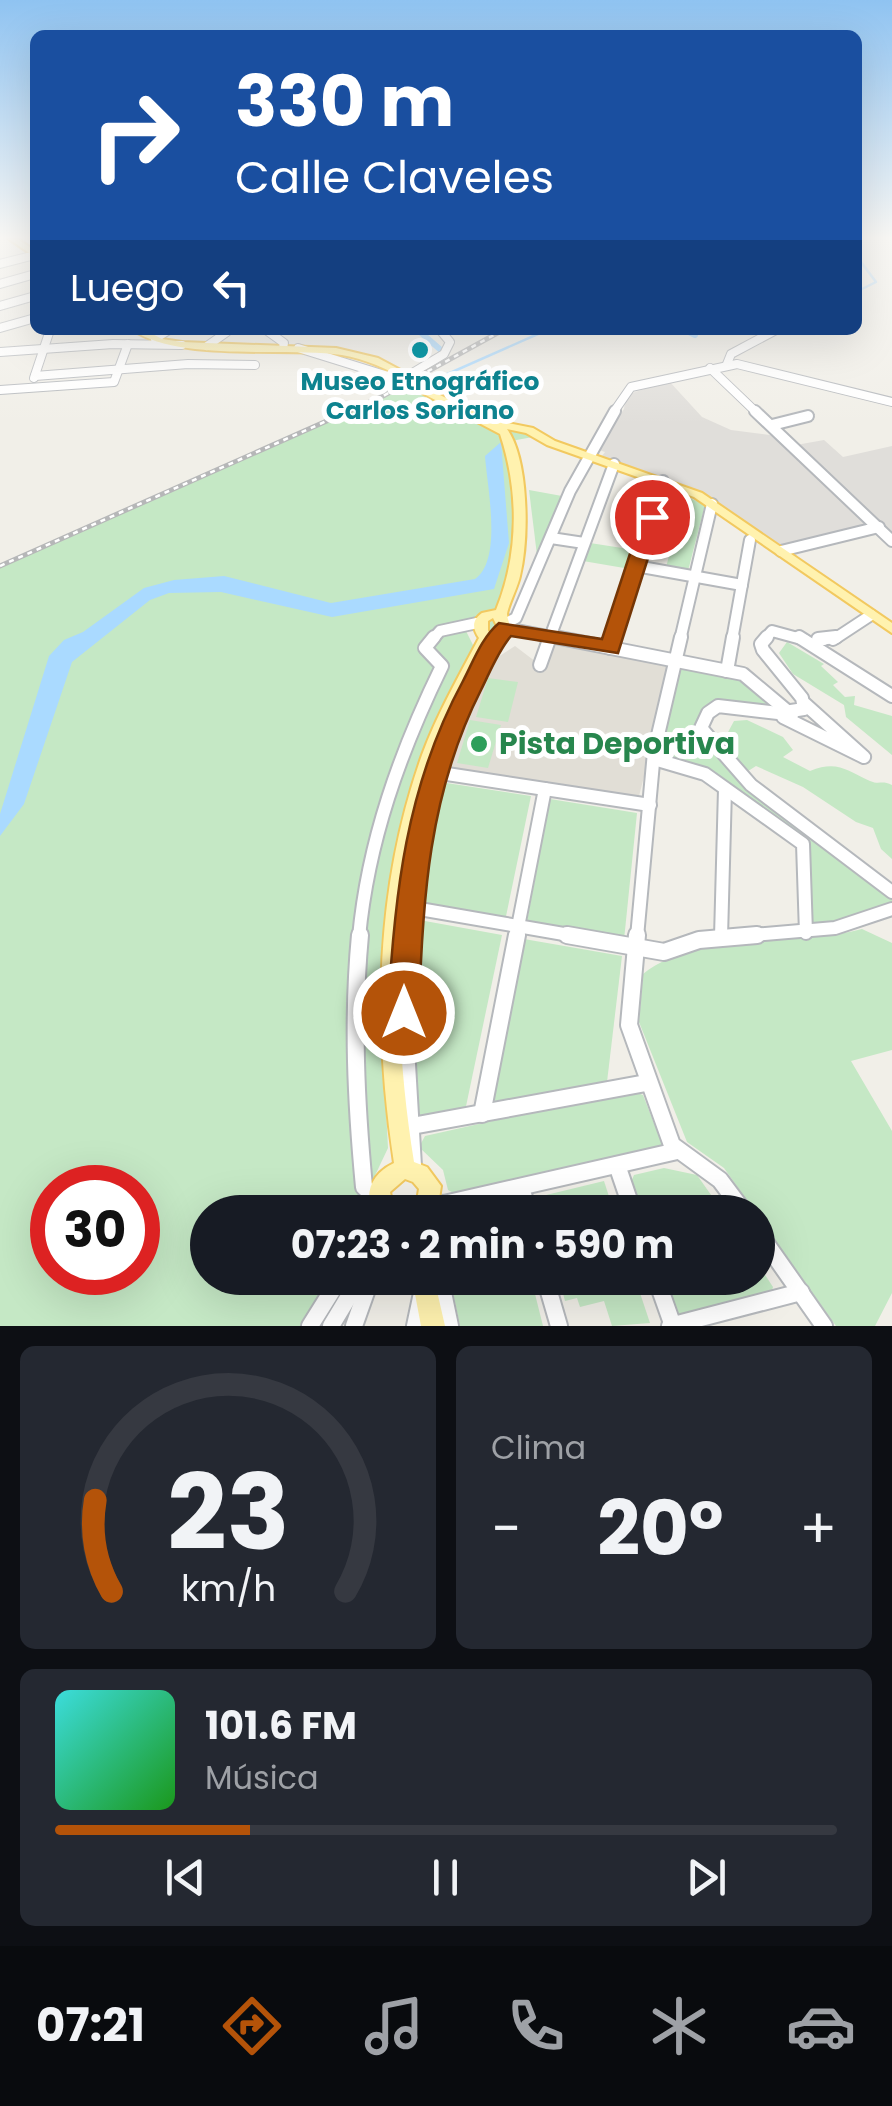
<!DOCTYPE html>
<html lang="es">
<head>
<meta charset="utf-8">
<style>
  :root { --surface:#171b24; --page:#242831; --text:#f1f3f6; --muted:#9ea1a6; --line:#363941; --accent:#b45309 }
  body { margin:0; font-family:Poppins,sans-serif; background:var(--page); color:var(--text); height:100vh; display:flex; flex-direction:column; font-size:38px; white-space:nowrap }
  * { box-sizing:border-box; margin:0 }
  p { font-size:32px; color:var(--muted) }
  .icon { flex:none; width:55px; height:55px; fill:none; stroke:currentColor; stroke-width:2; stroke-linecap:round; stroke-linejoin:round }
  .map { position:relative; height:1326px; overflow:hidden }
  .drawer { display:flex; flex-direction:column; gap:20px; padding:20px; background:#0d0f14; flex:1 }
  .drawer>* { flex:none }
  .banner { position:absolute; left:30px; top:30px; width:832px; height:305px; border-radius:15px; box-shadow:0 10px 40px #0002; background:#1a4fa0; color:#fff; overflow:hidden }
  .speed { position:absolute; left:30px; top:1165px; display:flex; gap:20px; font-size:50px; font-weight:700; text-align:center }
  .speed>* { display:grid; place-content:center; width:130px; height:130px; border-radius:50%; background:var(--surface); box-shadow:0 10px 40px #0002; line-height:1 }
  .speed .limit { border:15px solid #d22; background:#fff; color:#111 }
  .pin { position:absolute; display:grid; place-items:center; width:85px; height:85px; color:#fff; margin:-42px; border:5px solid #fff; border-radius:50%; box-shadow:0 2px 10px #0007 }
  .me { position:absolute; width:110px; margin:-55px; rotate:0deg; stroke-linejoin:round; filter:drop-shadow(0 0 8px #0008) }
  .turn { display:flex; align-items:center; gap:35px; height:210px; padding:0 40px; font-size:45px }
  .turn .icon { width:130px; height:130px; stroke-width:2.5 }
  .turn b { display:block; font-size:70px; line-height:85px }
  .then { display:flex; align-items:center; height:95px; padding:0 40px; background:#0003; gap:20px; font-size:38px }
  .big { font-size:75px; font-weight:700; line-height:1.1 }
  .drawer .widget { flex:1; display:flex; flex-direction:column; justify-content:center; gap:15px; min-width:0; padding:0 35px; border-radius:15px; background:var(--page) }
  .drawer .dial { align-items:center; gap:0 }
  .dial svg { height:260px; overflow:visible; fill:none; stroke:var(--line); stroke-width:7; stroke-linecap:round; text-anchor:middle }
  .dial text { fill:var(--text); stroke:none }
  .song { display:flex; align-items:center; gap:30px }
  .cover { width:120px; height:120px; border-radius:15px; background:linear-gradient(135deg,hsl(180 70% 55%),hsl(120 70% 35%)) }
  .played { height:10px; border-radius:5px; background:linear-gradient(90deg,var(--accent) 25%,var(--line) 25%) }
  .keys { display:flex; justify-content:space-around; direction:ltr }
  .heat { display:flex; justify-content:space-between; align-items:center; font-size:55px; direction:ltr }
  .drawer .tiles { flex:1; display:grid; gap:20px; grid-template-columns:1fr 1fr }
  .widget:last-child { grid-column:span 2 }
  .trip { position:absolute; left:190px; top:1195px; width:585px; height:100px; border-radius:50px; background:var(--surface); box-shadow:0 10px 40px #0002; font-weight:700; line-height:100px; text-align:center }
  .dock { display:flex; height:160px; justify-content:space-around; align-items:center; background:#090b0e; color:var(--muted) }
  .dock .icon { width:70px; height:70px }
  .dock .selected { color:var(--accent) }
  .dock b { font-size:45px; color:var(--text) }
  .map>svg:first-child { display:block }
</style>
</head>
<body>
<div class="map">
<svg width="892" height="1326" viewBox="0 0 892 1326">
  <rect width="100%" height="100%" fill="#f1efe8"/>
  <g fill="#e0deda">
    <path d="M669,381L702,417L731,430L777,436L870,526L781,545L690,488L602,456L605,452L596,449L624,409L626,395Z"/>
    <path d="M824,440L843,457L892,446V535L796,445Z"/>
  </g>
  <path fill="#e1ded6" d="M551,637L674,661L639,796L446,768L495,659L515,646L540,665Z"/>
  <g fill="#c5e8c5" fill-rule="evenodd">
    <path d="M412,381L505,434L520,429L533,437L511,441L521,534L496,634L479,628L440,631L425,647L442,662L411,727L363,891L364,1187L380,1207L377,1212H208V1278H340L310,1326H0V566ZM52,1188H138V1272H52Z"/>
    <path d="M529,490L562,496L538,555H537Z"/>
    <path d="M686,496L705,505L688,571L666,567Z"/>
    <path d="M590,543L635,550L630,569L583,561Z"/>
    <path d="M466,631L474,647L424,748L395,854L380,992L388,1148L370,1186C360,1050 352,943 387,808C399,760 427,713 446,667L430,649L439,635Z"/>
    <path d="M787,642L824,664L821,666L838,682L833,685L845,697L855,696L854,705L892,716V755L846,717L844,705L793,674L779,653Z"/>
    <path d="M674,661L743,674L792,715L736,704L702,722L715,748L892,892V909L806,933L805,846L725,789L654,752Z"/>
    <path d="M488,678L518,682L508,722L476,717Z"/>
    <path d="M470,720L501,725L488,768L457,763Z"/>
    <path d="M747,720L783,737L793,750L783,757L810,771C837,760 846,770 870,781C879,785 882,780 892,785V859L881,849L873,828L856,822L803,787L756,766L745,773L720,747L734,721Z"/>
    <path d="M440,782L531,796L505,921L415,905Z"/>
    <path d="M550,799L637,813L624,940L527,921Z"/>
    <path d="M414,919L502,935L465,1111L419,1117L413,1044Z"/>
    <path d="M862,929L892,943V1050L851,1061L892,1131V1293L875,1326H836L724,1168L687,1142L639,1022L643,974C698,930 795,947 862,929Z"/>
    <path d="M524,939L622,956L607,1082L500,1105L493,1099Z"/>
    <path d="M630,1090L643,1095L663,1146L455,1194L448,1190L443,1170L419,1147L425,1136Z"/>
    <path d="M664,1168L697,1175L723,1212H641L631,1182L634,1175Z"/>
    <path d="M604,1181L614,1212H541L542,1196Z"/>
    <path d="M758,1264L773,1287L771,1294L682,1315L675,1311L663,1278H758Z"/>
    <path d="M450,1278H531L543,1326H460Z"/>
    <path d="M559,1278H635L650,1323L612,1326L604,1301L580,1307L577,1298L565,1301Z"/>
  </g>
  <path fill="#aadaff" d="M501,442L509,543L494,589L332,617L221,592L169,593L150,600L72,662L24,804L0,836V814L49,656L64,640L83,632L144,588L174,580L224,576L331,603L475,579C503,560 487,486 485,456Z"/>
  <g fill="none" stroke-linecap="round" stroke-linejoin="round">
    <g stroke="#aadaff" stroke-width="2.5">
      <path d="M858,258L876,282L858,291"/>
      <path d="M434,380L547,330"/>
    </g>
    <g stroke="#aadaff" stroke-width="6">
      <path d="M685,330L695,335"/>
      <path d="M419,331L442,351"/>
    </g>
    <g stroke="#b5b8bc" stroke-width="10">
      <g id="minor-far3">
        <path d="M0,264L35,255"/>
        <path d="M0,284L35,274"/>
        <path d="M0,306L35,296"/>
        <path d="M0,328L35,318"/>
        <path d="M266,330L284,343L283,348"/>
        <path d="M155,339L169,330"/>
        <path d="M207,346L227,332L223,330"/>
        <path d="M298,348L401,380L444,354L450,342L440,330"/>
        <path d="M0,352L113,344L182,345"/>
        <path d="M727,364L731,354L776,330"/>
        <path d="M710,368L757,413"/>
        <path d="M35,376L188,364L255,365"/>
        <path d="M34,378L50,330"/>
        <path d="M0,390L114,382L128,344"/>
        <path d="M613,413L631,387L737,364L892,402"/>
      </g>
    </g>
    <g stroke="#b5b8bc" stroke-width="14">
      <g id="minor-far2">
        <path d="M755,411L892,541"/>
        <path d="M772,425L808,416"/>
        <path d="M551,538L584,543"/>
        <path d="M781,551L879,527"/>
        <path d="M636,566L742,585"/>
        <path d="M506,623L516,618L570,491L615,411"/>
        <path d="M506,628L568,640"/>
        <path d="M818,639L824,640"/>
        <path d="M432,640L440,631L477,623"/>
        <path d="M496,640L499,635"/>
        <path d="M549,640L614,464"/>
        <path d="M613,640L663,481"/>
        <path d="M680,640L712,504"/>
        <path d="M732,640L750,540"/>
        <path d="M764,640L772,631L805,640"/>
        <path d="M833,640L871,615"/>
      </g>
    </g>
    <g stroke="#b5b8bc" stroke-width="16">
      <g id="minor-far1">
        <path d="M555,637L743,674L792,715"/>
        <path d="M767,637L761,644L763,650L802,698L804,709L778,713L718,706L708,713L701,728L751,785L892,892"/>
        <path d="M799,637L892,696"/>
        <path d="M818,639L836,637"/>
        <path d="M610,648L613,637"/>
        <path d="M540,665L550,637"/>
        <path d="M727,671L733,637"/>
        <path d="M783,717L864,757L805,704"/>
        <path d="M654,759L705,774L803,844L806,933"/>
        <path d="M434,772L650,805"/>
        <path d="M408,907L581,937"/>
        <path d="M359,937C368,841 400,752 442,666L425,648L434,637"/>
        <path d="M405,937C415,829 447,733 498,637"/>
        <path d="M516,937L545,789"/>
        <path d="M637,937L654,752L681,637"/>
        <path d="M721,937L725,789"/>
        <path d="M729,937L835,928L892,909"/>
      </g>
    </g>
    <g stroke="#b5b8bc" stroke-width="20">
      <g id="minor">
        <path d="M360,935C352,1020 356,1102 364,1187L378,1200"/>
        <path d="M405,935L404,1013L413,1166"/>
        <path d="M567,935L664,952L699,940L757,935"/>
        <path d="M637,935L629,1025L672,1145L720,1180L744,1212"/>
        <path d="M482,1114L517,935"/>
        <path d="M412,1126L646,1083"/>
        <path d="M617,1165L633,1212"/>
        <path d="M521,1187L528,1212"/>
        <path d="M431,1203L444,1204L677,1151"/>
        <path d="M758,1232L824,1326"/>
        <path d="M440,1278L450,1326"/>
        <path d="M545,1278L559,1326"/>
        <path d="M656,1278L673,1326"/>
        <path d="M310,1326L340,1278"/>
        <path d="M331,1326L360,1278"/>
        <path d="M354,1326L371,1278"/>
        <path d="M415,1326L422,1293"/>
        <path d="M670,1326L801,1292"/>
      </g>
    </g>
    <g stroke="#f2c960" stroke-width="4">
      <g id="major">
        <path d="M9,239H18L35,251V257Z"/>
        <path d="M133,330H145L162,339L182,342L336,348L378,358L408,374L400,376C378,365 357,356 333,354C279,348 176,361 133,330Z"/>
        <path d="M424,387L488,419L533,428L555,441L702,493L892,623V633L694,497L547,445L526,433L507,429C529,460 529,539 520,576C518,586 508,606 507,614C507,619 510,623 510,628L503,639L490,642C471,678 451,714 438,753C391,885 392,1025 414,1162L427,1167L441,1186L437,1212H415L419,1189L413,1182L405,1179L390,1192L394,1212H372C364,1191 373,1173 394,1163C373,1025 375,887 422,755C437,714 459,676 479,638C472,628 472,620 482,613L496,610C519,554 519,491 500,434L420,392V388ZM493,618L497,626L493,634L488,631V621Z"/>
        <path d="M412,1278H434L445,1326H421Z"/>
      </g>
    </g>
    <use href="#minor-far3" stroke="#fff" stroke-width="8"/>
    <use href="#minor-far2" stroke="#fff" stroke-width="10"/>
    <use href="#minor-far1" stroke="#fff" stroke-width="12"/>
    <use href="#minor" stroke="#fff" stroke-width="16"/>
    <use href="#major" fill="#fff2af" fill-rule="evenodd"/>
    <g stroke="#b6b7b8" stroke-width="5">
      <path id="rail" d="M0,566L383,396L503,330"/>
    </g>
    <use href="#rail" stroke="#fff" stroke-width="2.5" stroke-dasharray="5" stroke-linecap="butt"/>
    <g stroke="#f2c960" stroke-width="11" stroke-linecap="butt">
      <path id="major-bridge" d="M403,374L424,390"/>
    </g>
    <use href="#major-bridge" stroke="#fff2af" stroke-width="9"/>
  </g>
  <linearGradient id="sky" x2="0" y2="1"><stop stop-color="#8fc3f1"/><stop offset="0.56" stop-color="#f9f8f5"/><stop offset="1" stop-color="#f9f8f5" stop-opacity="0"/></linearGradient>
  <rect width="892" height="424" fill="url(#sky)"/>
  <path fill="#b45309" stroke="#753606" stroke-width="2.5" d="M652,511L661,517L618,653L511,636C498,651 490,672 481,690C429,792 422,901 419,1013L415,1022L404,1026L393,1022L388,1013C394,896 406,786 463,681C473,662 482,637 499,623L602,639L642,517Z"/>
  <circle fill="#0f9aa8" stroke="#fff" stroke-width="4" cx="420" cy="350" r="10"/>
  <circle fill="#2e9e5b" stroke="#fff" stroke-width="4" cx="479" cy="744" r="10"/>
  <g text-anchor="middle" stroke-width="10" stroke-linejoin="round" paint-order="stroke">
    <g font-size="25" font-weight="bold" fill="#0d838f" stroke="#fff">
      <text x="420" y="390">Museo Etnográfico<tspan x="420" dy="29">Carlos Soriano</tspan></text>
    </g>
    <g font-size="30" font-weight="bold" fill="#27864d" stroke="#fff" text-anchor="start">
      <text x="499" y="754">Pista Deportiva</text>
    </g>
  </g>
</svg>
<div class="speed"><div class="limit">30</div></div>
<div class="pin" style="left:652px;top:517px;background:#d93025"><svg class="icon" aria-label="arrive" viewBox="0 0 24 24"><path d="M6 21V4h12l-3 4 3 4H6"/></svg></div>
<svg class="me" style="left:404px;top:1013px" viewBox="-20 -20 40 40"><circle r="17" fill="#b45309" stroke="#fff" stroke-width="3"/><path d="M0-11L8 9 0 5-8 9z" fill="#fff"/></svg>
<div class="trip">07:23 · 2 min · 590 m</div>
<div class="banner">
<div class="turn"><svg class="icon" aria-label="right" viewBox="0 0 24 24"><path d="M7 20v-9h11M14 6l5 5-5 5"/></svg><div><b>330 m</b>Calle Claveles</div></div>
<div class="then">Luego<svg class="icon" aria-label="left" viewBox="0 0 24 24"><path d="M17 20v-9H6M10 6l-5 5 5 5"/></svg></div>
</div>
</div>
<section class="drawer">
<div class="tiles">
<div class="widget dial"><svg viewBox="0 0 100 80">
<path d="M14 69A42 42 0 1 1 86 69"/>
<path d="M14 69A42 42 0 0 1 9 41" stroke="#b45309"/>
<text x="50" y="56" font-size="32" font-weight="700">23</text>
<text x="50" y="72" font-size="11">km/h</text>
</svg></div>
<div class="widget"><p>Clima</p>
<div class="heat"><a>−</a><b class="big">20°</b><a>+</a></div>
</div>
<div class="widget">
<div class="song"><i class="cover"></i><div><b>101.6 FM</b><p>Música</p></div></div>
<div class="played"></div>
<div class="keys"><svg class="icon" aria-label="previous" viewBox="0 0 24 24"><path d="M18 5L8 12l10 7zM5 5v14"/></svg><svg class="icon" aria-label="pause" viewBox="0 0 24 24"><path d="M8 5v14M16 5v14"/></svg><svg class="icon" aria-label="next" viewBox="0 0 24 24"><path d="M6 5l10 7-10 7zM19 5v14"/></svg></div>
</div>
</div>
</section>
<nav class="dock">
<b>07:21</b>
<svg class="icon selected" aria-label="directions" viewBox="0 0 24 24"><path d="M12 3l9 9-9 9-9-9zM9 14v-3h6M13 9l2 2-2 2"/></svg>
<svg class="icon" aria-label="music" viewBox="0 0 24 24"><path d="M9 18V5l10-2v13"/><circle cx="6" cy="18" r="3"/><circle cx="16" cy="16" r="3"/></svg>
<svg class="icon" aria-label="phone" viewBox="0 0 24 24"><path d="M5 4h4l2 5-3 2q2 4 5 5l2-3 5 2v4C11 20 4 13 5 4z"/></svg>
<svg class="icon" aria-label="climate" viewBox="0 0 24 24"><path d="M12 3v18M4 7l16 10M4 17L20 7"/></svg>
<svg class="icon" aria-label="car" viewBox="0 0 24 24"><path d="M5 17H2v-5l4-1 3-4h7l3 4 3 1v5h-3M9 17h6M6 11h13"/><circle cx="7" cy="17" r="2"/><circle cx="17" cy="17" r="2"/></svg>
</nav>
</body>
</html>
